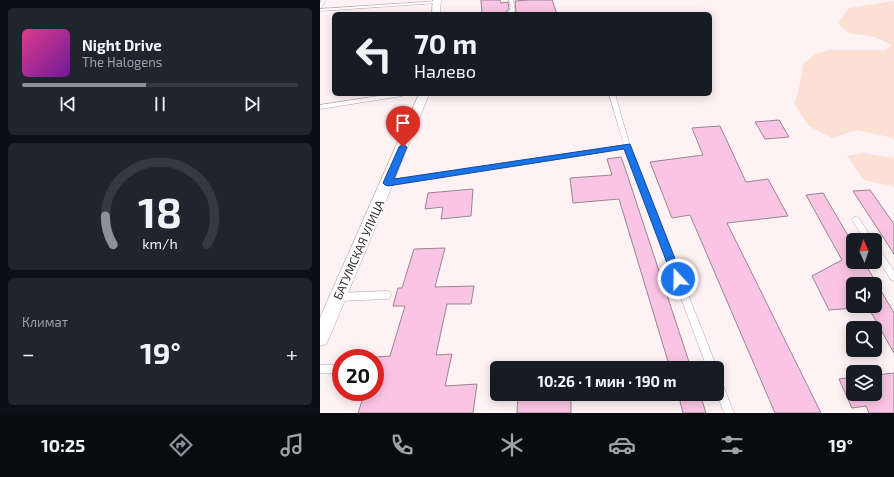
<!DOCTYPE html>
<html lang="ru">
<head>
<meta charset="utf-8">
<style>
  :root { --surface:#171b24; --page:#20242c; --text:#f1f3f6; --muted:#9ea1a6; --line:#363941; --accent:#8c9099 }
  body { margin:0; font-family:"Exo 2",sans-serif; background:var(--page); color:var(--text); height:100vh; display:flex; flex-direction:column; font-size:15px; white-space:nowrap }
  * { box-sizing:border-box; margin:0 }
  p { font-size:13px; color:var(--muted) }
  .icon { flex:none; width:22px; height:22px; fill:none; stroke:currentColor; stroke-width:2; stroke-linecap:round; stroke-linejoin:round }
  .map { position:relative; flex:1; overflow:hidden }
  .panel { display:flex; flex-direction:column; gap:8px; padding:8px; background:#0d0f14; width:320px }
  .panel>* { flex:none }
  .top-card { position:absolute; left:12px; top:12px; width:380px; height:84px; border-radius:6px; box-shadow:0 2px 10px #0003; background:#171b24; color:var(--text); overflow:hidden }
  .needle { width:26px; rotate:357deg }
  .buttons { position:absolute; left:526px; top:233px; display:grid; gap:8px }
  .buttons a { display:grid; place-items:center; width:36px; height:36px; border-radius:6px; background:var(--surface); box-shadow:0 2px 10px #0003; font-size:20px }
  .speed { position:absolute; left:12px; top:349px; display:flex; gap:8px; font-size:20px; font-weight:700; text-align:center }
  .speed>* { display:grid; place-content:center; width:52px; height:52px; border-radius:50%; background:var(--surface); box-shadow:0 2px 10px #0003; line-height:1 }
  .speed .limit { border:6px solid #d22; background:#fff; color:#111 }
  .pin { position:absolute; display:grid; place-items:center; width:34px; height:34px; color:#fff; margin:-41px -17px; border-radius:50% 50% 50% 0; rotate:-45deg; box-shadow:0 0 4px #0007 }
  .pin .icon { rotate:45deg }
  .me { position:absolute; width:44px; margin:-22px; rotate:339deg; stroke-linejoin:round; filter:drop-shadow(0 0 3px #0008) }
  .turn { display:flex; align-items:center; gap:14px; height:84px; padding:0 16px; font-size:18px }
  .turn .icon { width:52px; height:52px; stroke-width:2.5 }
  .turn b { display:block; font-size:28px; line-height:34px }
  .big { font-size:30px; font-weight:700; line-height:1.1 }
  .panel .tile { flex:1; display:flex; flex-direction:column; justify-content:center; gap:6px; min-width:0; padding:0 14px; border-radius:6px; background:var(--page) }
  .panel .dial { align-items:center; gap:0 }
  .dial svg { height:104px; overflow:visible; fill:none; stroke:var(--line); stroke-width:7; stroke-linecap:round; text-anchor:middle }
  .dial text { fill:var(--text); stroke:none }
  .song { display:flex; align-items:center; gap:12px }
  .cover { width:48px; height:48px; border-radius:6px; background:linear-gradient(135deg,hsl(330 70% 55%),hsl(280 70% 35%)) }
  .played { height:4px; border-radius:2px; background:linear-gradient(90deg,var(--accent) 45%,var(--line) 45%) }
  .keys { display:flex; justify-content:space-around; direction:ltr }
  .heat { display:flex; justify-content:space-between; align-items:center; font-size:22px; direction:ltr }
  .trip { position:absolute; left:170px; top:361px; width:234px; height:40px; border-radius:6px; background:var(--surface); box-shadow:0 2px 10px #0003; font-weight:700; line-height:40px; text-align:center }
  .tabs { display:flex; height:64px; justify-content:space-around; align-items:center; background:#090b0e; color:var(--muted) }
  .tabs .icon { width:28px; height:28px }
  .tabs .on { color:var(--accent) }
  .tabs b { font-size:18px; color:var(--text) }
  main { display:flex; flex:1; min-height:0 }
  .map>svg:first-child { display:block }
</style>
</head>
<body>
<main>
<section class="panel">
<div class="tile">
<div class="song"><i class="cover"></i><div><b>Night Drive</b><p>The Halogens</p></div></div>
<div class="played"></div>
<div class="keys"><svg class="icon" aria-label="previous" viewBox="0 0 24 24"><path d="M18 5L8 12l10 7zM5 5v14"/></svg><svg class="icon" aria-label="pause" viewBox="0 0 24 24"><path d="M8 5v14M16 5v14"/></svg><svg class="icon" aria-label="next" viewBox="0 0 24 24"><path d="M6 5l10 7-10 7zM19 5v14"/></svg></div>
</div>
<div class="tile dial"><svg viewBox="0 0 100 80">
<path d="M14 69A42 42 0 1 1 86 69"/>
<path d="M14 69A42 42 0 0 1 8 47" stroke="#8c9099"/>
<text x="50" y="56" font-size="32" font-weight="700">18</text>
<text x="50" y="72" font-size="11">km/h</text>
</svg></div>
<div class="tile"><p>Климат</p>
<div class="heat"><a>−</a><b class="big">19°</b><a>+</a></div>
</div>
</section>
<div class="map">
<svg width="574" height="413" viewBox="0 0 574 413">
  <rect width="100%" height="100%" fill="#fef2f4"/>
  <g fill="#fce0d3">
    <path d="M574,1V140L569,137L537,130L512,138L489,126L474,104L479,89L483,64L495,54L510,50H566L571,45L555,37L529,33L518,23L529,8Z"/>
    <path d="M543,153L574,158V187L544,180L527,156Z"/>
  </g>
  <g fill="#fac5e4" stroke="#96868f" fill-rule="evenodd">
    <path d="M161,0H180L181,3L188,2L189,9L183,14H162Z"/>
    <path d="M209,0H232L237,14H193L196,12L195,1Z"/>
    <path d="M459,120L469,137L445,139L435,122Z"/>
    <path d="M400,126L426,182L448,179L468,216L407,223L501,413H455L370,215L352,218L330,162L383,155L372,128Z"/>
    <path d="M301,157L306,171L371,368H350L299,199L253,203L250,178L292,175L287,159Z"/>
    <path d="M153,189L151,216L121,219L123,207L105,209L108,193Z"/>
    <path d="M550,190L574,224V254L533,191Z"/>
    <path d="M503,193L533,244V262H544L574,313V353L548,307L509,310L492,276L522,260L486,195ZM533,284H555V306H533Z"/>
    <path d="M125,248L115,287L154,286L151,304H127L116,355L132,354L125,386L157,384L153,413H38L45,392H55V357L70,356L85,306H73L78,288H82L94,249Z"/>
    <path d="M574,373V413H549L546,406L532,408L519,379L533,377V394H555V375Z"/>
    <path d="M198,394H251V413H197Z"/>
    <path d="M358,394H380L386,413H363Z"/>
  </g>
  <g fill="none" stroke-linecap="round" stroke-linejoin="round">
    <g stroke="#baa6aa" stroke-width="1">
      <g id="service">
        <path d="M2,0H6L1,8H0V3Z"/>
        <path d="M189,0H193L195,11L190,14H184L191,10Z"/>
        <path d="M117,1H118V3L0,11V9Z"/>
        <path d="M72,94H85L82,96L0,109V105Z"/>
        <path d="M289,94H295L310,146L397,368H387L305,148L68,185L65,183L68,181L304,145Z"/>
        <path d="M536,217L539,218L553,240H545L532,220L533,218Z"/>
        <path d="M555,246L558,247L574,271V281L571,280L555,255Z"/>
        <path d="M67,291L70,292L71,295L70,298L67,299L18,301L15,300L14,297L15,294L18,293Z"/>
        <rect x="0" y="365" width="21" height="8"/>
        <path d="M397,376L400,378L414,413H404L397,394Z"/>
      </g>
    </g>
    <g stroke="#baa6aa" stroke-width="1">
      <g id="minor">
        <path d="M113,0H121L120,14H112Z"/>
        <path d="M99,94H109L51,238L9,338L6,344L0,346V318Z"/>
      </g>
    </g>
    <use href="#service" fill="#fff" fill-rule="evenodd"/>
    <use href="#minor" fill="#fff" fill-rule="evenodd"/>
  </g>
  <path fill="#1a73e8" stroke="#114b97" d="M83,144L87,147L74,179L310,144L363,279L362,282L358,284L354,282L353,279L304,149L68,186L65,185L63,183L79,147Z"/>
  <g text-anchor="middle" stroke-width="4" stroke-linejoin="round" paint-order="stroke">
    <g font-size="12" fill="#322b2c" stroke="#fff">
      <text transform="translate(39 250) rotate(-66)" y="4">БАТУМСКАЯ УЛИЦА</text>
    </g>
  </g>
</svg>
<div class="buttons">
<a><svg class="needle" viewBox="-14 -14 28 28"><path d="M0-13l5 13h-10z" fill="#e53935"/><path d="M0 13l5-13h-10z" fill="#9ea1a6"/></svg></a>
<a><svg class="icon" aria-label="sound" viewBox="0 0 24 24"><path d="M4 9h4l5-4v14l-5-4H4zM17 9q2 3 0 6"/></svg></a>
<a><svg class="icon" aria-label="search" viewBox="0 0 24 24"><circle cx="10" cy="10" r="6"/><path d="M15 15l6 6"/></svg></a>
<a><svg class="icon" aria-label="layers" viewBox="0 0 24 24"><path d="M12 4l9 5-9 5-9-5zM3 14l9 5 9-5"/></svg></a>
</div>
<div class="speed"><div class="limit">20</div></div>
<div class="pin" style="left:83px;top:147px;background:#d93025"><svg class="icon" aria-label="arrive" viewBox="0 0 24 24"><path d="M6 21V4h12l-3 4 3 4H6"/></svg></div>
<svg class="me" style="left:358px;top:279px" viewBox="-20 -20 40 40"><circle r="17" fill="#1a73e8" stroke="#fff" stroke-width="3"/><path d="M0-11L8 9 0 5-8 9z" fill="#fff"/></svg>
<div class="trip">10:26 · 1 мин · 190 m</div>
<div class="top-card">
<div class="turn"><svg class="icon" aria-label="left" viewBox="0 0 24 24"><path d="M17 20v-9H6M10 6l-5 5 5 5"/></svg><div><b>70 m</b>Налево</div></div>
</div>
</div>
</main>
<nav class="tabs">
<b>10:25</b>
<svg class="icon on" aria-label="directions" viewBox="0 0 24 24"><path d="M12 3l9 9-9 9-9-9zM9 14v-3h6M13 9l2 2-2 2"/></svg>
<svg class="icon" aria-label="music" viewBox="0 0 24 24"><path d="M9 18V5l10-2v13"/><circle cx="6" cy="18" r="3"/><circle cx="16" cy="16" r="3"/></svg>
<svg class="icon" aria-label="phone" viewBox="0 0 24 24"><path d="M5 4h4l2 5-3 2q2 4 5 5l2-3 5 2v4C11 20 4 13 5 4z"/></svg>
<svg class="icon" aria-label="climate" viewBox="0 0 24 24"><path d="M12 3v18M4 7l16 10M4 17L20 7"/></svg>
<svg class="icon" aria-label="car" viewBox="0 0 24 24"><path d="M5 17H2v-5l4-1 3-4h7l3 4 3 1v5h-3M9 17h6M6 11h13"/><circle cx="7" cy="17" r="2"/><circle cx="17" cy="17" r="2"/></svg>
<svg class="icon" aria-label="filters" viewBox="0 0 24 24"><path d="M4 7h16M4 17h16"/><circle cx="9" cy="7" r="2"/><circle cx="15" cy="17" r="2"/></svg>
<b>19°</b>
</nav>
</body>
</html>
